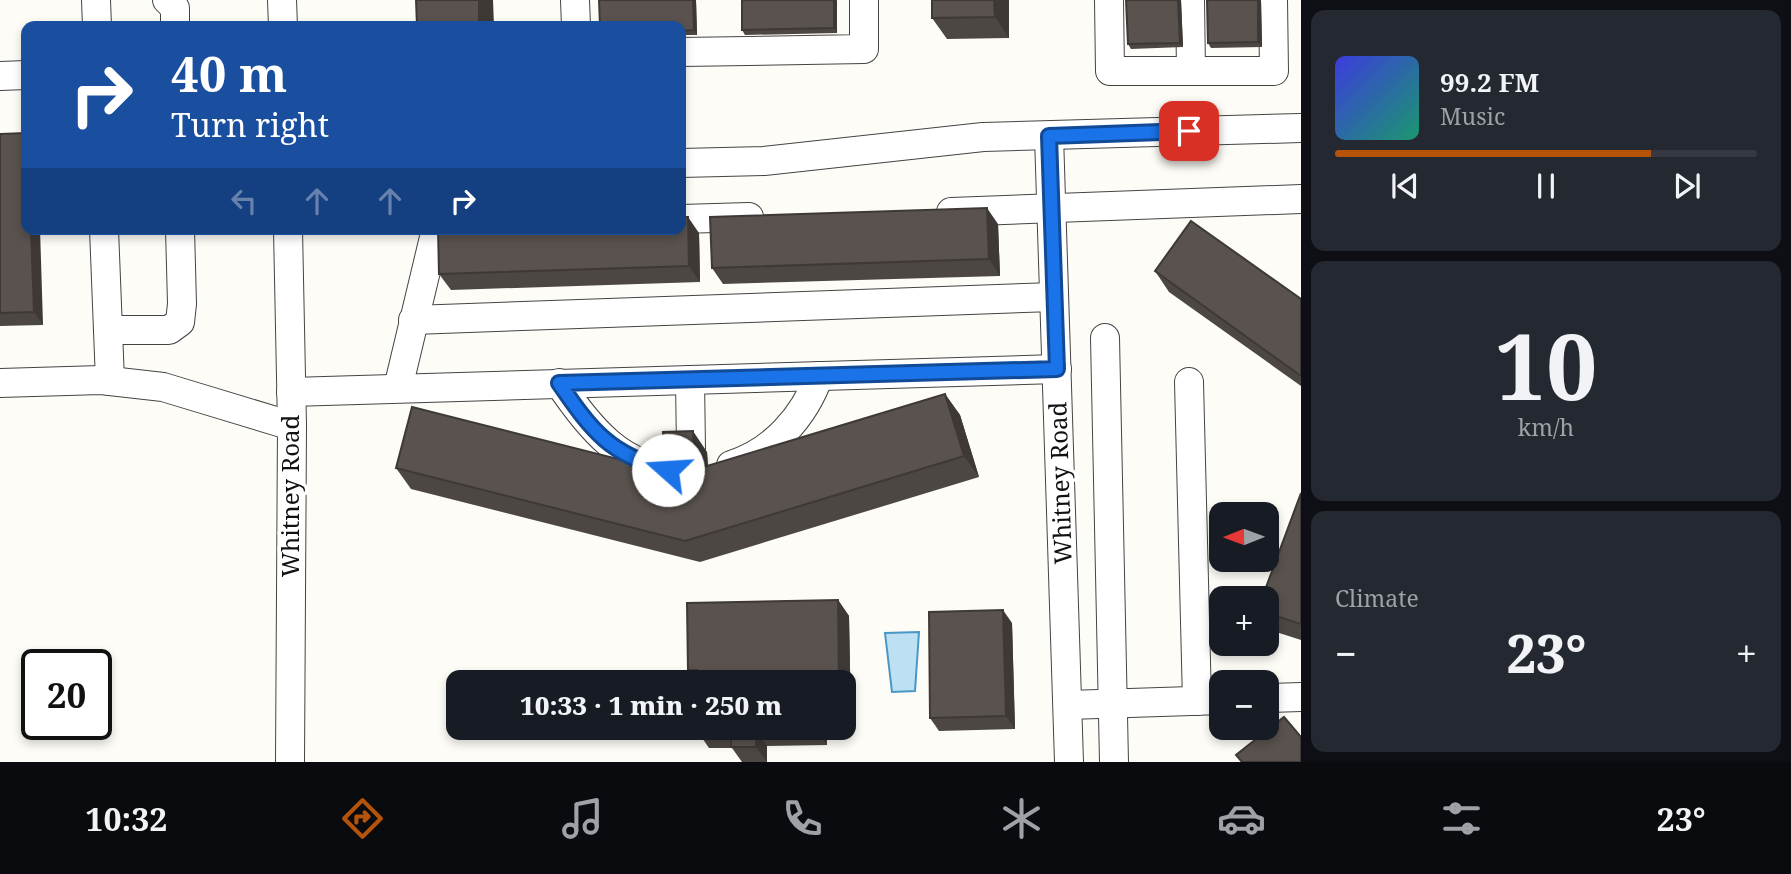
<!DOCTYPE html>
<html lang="en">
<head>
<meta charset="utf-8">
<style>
  :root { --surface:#171b24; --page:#242831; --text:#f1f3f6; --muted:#9ea1a6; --line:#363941; --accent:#b45309 }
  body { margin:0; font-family:"Noto Serif",serif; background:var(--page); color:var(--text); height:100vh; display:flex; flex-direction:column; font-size:26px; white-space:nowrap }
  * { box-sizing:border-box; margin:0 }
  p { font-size:23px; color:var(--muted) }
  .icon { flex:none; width:38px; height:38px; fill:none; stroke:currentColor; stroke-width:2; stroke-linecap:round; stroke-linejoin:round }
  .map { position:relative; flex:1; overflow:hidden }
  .details { display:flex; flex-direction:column; gap:10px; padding:10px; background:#0d0f14; width:490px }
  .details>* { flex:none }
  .guide { position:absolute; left:21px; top:21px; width:665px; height:214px; border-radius:14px; box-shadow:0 4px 10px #0003; background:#1a4fa0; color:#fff; overflow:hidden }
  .needle { width:46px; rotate:269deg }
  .buttons { position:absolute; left:1209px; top:502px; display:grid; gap:14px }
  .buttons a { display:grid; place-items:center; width:70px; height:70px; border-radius:14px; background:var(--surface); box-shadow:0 4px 10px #0003; font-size:35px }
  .speed { position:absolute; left:21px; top:649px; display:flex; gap:14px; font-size:35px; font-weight:700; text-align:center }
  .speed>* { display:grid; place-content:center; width:91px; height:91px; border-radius:50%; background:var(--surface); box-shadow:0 4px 10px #0003; line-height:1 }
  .speed .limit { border:4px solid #111; border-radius:10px; background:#fff; color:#111 }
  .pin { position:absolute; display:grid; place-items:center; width:60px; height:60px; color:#fff; margin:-30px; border-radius:14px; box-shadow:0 4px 10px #0006 }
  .me { position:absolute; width:77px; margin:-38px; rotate:289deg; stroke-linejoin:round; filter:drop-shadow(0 0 5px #0008) }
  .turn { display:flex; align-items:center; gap:24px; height:147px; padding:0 35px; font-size:32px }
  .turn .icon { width:91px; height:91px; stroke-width:2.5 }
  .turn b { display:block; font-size:49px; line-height:60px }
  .lanes { display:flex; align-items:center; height:66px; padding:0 35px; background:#0003; justify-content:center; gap:35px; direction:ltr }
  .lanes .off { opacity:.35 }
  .big { font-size:52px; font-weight:800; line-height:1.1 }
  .details .widget { flex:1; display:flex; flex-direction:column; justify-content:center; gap:10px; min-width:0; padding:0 24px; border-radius:14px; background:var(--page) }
  .details .dial { align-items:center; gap:0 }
  .dial b { font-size:91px; line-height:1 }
  .song { display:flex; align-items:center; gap:21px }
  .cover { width:84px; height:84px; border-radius:10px; background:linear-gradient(135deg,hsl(240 70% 55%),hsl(160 70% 35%)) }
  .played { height:7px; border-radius:4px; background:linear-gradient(90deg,var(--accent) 75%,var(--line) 75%) }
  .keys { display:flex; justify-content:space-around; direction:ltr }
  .heat { display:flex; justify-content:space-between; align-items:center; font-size:38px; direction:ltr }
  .trip { position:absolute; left:446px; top:670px; width:410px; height:70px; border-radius:14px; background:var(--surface); box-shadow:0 4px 10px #0003; font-weight:800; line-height:70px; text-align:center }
  .tabs { display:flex; height:112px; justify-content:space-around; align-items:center; background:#090b0e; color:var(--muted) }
  .tabs .icon { width:49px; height:49px }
  .tabs .active { color:var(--accent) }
  .tabs b { font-size:32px; color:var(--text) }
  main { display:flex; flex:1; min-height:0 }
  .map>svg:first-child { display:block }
</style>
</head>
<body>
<main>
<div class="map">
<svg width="1301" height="762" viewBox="0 0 1301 762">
  <rect width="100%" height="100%" fill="#fefcf6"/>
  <path fill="#bde0f3" stroke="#4897c6" stroke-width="2" d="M919,632L915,691L892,692L885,633Z"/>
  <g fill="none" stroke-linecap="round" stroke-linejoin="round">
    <g stroke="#444" stroke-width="30">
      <g id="minor">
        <path d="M96,0L97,26"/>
        <path d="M167,0L175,8V26"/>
        <path d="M282,0L283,26"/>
        <path d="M575,0L576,26"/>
        <path d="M1109,0L1110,71H1274L1273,0"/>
        <path d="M1190,0L1191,71"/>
        <path d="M681,52L864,49V0"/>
        <path d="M0,76L26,75"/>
        <path d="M1049,136L1069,762"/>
        <path d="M681,163L764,161L983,137L1301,128"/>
        <path d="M951,212L1301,199"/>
        <path d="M681,219L749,217"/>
        <path d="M104,229L110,381"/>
        <path d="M288,229L292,426L290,762"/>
        <path d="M413,320L1054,297"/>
        <path d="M108,330H169L180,322L182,304L180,229"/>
        <path d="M1105,338L1114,762"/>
        <path d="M690,380L691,449"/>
        <path d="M1189,382L1197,701"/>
        <path d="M0,383L101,380L163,387L292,426"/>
        <path d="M559,383C588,426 622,470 679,470"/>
        <path d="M398,388L436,229"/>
        <path d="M291,392L1057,369"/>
        <path d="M731,465C773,452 804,417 819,376"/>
        <path d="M1267,698L1301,697"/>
        <path d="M1068,705L1222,700"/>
      </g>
    </g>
    <use href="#minor" stroke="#fff" stroke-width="28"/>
  </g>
  <g fill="#4d4743">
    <path d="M696,0L697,35H681V26Z"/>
    <path d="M742,0H837V33L745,35L742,30Z"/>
    <path d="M932,0H1009V38L947,39L932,18Z"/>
    <path d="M1181,0L1183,47L1131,49L1128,44Z"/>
    <path d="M1207,0H1261L1262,47L1211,48L1208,43Z"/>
    <path d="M0,134L43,325L0,326Z"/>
    <path d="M998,224L1000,276L723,284L712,268Z"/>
    <path d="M699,233L700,282L451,290L439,274Z"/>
    <path d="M1155,271L1301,299V386L1169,292Z"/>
    <path d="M945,394L960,415L979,477L700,562L411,489L396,468L665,471L707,452L708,466Z"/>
    <path d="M1301,493V640L1273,631L1267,622V598Z"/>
    <path d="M838,600L849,616L851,720H844V682H697L688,670Z"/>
    <path d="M1012,623L1015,729L939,731L930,718Z"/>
    <path d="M826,728L827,745L767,746V762H742L732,748H709L698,732Z"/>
  </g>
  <g fill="#3e3937">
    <path d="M479,0H493L494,26H479Z"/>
    <path d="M693,0H696L697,35L694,30Z"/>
    <path d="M834,0H837V33L834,28Z"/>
    <path d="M994,0H1009V38L995,17Z"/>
    <path d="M1178,0H1181L1183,47L1180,43Z"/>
    <path d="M1258,0H1261L1262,47L1258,42Z"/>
    <path d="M987,208L998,224L1000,276L989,259Z"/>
    <path d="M688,217L699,233L700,282L689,266Z"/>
    <path d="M31,229H40L43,325L34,312Z"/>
    <path d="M945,394L960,415L979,477L964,456Z"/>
    <path d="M693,431L707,452L709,491L694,470Z"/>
    <path d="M838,600L849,616L851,720L844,710V682H839Z"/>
    <path d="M1003,610L1012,623L1015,729L1006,716Z"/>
    <path d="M815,728H826L827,745L815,729Z"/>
    <path d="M756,730L767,746V762L756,747Z"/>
  </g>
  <g fill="#59524e" stroke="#3e3937" stroke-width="2">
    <path d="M416,0H479V26H417Z"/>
    <path d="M599,0H693L694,30L681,31V26H600Z"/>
    <path d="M742,0H834V28L742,30Z"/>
    <path d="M932,0H994L995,17L932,18Z"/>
    <path d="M1126,0H1178L1180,43L1128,44Z"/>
    <path d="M1207,0H1258V42L1208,43Z"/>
    <path d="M26,133V229H31L34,312L0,313V134Z"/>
    <path d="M987,208L989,259L712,268L710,217Z"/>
    <path d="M681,217H688L689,266L439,274L438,229H681Z"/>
    <path d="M1191,221L1301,299V376L1155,271Z"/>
    <path d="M945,394L964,456L685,541L396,468L412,407L665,471L663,432L693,431L694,470Z"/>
    <path d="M1301,493V624L1267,613V598H1262Z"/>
    <path d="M838,600L839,682H697V670H688L687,603Z"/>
    <path d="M1003,610L1006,716L930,718L929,612Z"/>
    <path d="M1284,717L1301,737V762H1242L1236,755Z"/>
    <path d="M698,728H815V729L756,730V747H731V731L698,732Z"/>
  </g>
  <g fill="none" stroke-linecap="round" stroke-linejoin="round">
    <g stroke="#114b97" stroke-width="18">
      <path id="route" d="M668,470C610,455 592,431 559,383L1057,369L1049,136L1189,131"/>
    </g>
    <use href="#route" stroke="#1a73e8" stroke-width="12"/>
  </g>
  <g text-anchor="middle" stroke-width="7" stroke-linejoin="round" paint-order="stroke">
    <g font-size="24" fill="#111" stroke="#fff">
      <text transform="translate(1061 483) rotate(-92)" y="8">Whitney Road</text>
      <text transform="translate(291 496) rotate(-90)" y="8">Whitney Road</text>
    </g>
  </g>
</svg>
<div class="buttons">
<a><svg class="needle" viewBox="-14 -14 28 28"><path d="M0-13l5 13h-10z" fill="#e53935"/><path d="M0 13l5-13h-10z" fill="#9ea1a6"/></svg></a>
<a>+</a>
<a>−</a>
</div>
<div class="speed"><div class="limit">20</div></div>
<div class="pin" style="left:1189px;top:131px;background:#d93025"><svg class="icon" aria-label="arrive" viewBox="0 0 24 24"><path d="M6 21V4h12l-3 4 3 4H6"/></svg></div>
<svg class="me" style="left:668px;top:470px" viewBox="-20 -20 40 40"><circle r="19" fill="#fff"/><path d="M0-13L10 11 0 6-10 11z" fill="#1a73e8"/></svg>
<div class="trip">10:33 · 1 min · 250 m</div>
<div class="guide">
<div class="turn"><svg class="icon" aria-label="right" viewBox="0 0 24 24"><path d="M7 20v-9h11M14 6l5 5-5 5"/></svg><div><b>40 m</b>Turn right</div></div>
<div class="lanes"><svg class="icon off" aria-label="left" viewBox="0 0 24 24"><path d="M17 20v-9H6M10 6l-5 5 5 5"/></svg><svg class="icon off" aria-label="ahead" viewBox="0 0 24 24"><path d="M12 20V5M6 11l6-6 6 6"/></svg><svg class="icon off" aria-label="ahead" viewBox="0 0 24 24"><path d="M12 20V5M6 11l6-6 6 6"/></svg><svg class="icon" aria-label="right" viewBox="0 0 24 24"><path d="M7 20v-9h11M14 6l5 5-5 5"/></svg></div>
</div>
</div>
<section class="details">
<div class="widget">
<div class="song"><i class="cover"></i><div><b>99.2 FM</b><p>Music</p></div></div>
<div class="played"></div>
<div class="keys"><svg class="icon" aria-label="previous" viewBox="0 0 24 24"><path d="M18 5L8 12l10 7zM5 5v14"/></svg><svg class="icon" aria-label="pause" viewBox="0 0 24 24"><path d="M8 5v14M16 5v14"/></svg><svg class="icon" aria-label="next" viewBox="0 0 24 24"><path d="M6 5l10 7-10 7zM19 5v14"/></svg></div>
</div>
<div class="widget dial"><b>10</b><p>km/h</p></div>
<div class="widget"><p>Climate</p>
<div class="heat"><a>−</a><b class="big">23°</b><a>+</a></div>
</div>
</section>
</main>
<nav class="tabs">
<b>10:32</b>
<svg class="icon active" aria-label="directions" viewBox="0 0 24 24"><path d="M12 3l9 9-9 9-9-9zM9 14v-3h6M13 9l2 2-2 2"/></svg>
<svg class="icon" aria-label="music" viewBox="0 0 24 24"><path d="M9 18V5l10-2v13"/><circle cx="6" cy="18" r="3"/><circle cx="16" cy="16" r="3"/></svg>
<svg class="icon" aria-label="phone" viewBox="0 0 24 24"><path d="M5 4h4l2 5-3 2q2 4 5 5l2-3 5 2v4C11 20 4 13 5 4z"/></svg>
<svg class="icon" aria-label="climate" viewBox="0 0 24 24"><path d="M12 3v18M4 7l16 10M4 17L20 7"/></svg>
<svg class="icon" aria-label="car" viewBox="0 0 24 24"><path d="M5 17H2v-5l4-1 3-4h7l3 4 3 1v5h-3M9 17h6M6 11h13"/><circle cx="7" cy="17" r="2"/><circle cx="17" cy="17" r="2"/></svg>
<svg class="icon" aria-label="filters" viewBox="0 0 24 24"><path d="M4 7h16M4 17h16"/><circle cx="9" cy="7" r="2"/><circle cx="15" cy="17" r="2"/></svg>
<b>23°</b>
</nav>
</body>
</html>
